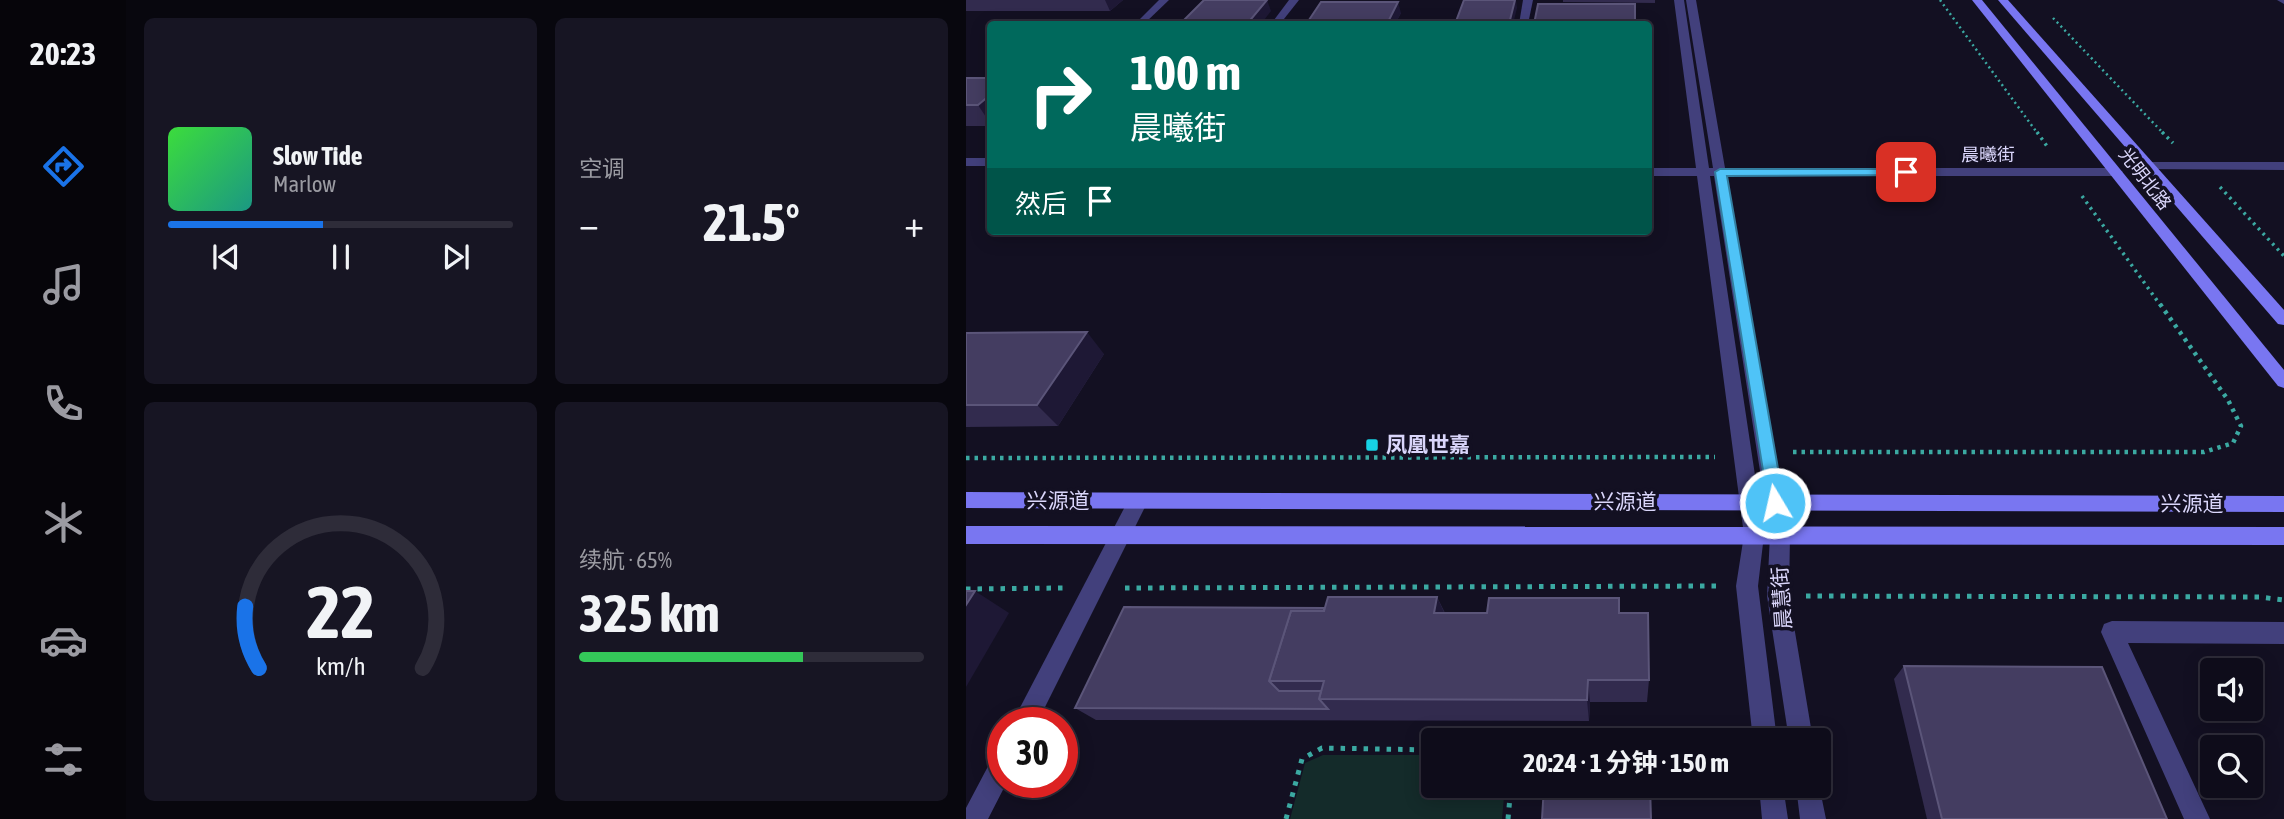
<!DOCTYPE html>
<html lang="zh">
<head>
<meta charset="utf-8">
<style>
  :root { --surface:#0e0c1a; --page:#171523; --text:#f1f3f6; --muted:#9b9ba2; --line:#2e2c39; --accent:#1a73e8 }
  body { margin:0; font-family:"Asap Condensed","Noto Sans SC",sans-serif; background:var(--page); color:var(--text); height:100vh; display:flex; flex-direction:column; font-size:26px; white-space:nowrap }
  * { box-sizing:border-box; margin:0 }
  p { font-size:23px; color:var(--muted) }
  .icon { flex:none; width:38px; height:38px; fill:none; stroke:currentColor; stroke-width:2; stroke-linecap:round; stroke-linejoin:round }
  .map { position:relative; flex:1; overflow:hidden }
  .panel { display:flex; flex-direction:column; gap:18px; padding:18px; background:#08070e; width:840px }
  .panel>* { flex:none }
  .guide { position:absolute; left:21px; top:21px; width:665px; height:214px; border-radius:7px; box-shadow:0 4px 18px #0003,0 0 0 2px var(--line); background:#00695c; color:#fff; overflow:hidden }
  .fabs { position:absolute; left:1234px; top:658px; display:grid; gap:14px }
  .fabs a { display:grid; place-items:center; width:63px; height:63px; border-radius:7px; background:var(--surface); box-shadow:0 4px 18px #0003,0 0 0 2px var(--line); font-size:35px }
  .speed { position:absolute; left:21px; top:707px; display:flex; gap:14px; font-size:35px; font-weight:700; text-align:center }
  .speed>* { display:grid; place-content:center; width:91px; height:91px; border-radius:50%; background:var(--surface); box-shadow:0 4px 18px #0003,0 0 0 2px var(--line); line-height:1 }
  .speed .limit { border:10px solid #d22; background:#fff; color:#111 }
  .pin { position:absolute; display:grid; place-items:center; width:60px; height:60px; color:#fff; margin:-30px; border-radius:14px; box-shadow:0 4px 10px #0006 }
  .me { position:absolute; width:77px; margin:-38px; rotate:351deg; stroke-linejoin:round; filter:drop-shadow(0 0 5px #0008) }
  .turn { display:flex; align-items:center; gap:24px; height:147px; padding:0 28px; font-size:32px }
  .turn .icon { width:91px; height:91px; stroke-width:2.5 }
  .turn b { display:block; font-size:49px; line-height:60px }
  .then { display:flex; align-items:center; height:66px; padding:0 28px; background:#0003; gap:14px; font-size:26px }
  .big { font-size:52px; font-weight:700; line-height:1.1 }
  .panel .widget { flex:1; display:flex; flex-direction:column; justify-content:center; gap:10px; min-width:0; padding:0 24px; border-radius:10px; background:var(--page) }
  .panel .dial { align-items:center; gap:0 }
  .dial svg { height:182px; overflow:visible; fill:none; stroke:var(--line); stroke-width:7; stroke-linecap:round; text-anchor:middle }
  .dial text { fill:var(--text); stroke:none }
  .song { display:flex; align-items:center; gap:21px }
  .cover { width:84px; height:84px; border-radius:10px; background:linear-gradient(135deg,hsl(120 70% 55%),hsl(170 70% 35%)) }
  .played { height:7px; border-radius:4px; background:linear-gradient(90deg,var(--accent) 45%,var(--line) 45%) }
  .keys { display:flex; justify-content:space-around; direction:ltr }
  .heat { display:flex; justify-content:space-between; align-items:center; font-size:38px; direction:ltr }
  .charge { height:10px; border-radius:5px; background:linear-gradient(90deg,#34c759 65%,var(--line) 0) }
  .panel .tiles { flex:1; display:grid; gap:18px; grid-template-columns:repeat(2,1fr) }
  .trip { position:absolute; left:455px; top:728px; width:410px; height:70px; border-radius:7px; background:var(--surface); box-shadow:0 4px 18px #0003,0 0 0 2px var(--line); font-weight:700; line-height:70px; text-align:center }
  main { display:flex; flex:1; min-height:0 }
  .menu { display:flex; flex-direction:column; width:126px; justify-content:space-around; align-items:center; background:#06050a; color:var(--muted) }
  .menu .icon { width:49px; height:49px }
  .menu .on { color:var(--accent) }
  .menu b { font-size:32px; color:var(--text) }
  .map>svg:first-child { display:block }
</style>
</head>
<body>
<main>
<nav class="menu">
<b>20:23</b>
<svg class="icon on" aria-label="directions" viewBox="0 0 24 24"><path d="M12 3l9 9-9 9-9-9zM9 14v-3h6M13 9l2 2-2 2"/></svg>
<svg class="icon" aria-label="music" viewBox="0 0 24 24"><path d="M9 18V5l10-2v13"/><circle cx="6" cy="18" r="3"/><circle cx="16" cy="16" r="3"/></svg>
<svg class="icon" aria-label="phone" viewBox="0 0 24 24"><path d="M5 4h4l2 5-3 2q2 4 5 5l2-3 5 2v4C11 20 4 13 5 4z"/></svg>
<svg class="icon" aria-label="climate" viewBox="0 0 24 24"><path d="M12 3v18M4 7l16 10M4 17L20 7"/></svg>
<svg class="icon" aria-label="car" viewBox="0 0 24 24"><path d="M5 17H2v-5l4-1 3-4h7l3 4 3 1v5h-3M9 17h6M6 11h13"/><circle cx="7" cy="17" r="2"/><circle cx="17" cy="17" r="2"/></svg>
<svg class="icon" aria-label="filters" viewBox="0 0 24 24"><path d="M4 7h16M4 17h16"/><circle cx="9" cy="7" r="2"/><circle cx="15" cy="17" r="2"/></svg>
</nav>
<section class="panel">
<div class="tiles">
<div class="widget">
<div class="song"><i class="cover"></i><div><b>Slow Tide</b><p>Marlow</p></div></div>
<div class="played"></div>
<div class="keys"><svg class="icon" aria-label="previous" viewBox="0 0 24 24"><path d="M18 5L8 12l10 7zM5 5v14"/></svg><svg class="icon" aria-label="pause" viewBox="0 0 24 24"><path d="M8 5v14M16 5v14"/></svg><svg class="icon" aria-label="next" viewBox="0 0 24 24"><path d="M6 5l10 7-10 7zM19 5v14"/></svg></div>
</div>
<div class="widget"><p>空调</p>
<div class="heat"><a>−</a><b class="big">21.5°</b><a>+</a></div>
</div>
<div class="widget dial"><svg viewBox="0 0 100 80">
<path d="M14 69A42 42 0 1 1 86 69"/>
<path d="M14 69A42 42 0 0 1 8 42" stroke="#1a73e8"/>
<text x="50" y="56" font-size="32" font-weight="700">22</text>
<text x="50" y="72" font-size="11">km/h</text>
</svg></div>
<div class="widget"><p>续航 · 65%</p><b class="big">325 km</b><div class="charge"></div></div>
</div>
</section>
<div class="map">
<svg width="1318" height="819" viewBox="0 0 1318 819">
  <rect width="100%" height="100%" fill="#131022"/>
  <path fill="#142b2a" d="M357,755H467V786H539L536,819H324L339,763Z"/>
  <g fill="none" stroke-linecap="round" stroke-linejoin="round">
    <g stroke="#3ba9a2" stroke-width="2.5" stroke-dasharray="2 3.5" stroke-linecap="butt">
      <path d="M974,0L1072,134"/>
      <path d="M1087,18L1198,134"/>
    </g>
    <g stroke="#3ba9a2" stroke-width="3.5" stroke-dasharray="2.5 4.5" stroke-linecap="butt">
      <path d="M1071,132L1083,149"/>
      <path d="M1196,132L1207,143"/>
      <path d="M1254,187L1318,256"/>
      <path d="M1116,196L1195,306"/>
    </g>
    <g stroke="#3ba9a2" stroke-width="4.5" stroke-dasharray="3.5 5" stroke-linecap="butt">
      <path d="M827,452H1238L1267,443L1275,426L1262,400L1194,304"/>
      <path d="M0,458L749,457"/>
    </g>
    <g stroke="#3ba9a2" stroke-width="5" stroke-dasharray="4.5 7" stroke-linecap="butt">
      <path d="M159,588L752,586"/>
      <path d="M0,589L97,588"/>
      <path d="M840,596L1293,597L1318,600"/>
      <path d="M320,819L336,759L356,748L467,750"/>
      <path d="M542,819L545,786"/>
    </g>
    <g fill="#42407c" fill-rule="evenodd">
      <path d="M193,0H203L178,24H169Z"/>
      <path d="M323,0H333L314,24H305Z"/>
      <path d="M557,0H567L562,24H553Z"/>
      <path d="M1146,621L1318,622V644L1162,643L1244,819H1218L1135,632L1138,624Z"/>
    </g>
    <g fill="#42407c" fill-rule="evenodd">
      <path d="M708,0H718L743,168H747L720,0H730L759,168H1151L1157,172L1151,176H761L824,535L823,596L847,740H823L801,596L804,535L748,176H744L798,535L792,586L811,740H787L770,586L778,535L731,176H682V168H730Z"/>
      <path d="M1311,0H1318V4Z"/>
      <rect x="0" y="158" width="24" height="8"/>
      <path d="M1183,162H1318V170L1179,169L1177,166Z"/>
      <path d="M172,493L179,495L182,501L71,723H46L165,495Z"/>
      <path d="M37,752V782H41L22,819H0V808L28,755Z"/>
      <path d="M852,780L860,819H834L830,786H852Z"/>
      <path d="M793,786H817L822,819H796Z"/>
    </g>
    <g fill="#7976f1" fill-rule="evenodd">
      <path d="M1006,0H1016L1318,370V388L1312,386Z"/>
      <path d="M1032,0H1042L1318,310V325L1312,324Z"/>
      <path d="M0,492L1318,496V512L0,508Z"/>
      <path d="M0,526L1318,527V545L0,544Z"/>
    </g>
  </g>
  <g fill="#322b4e">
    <path d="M0,0H157L144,11H0Z"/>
    <path d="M597,0H689V3L597,2Z"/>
    <path d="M435,13L429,24H342L341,23Z"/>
    <rect x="0" y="78" width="24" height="48"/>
    <path d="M0,333L138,354L92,426L0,427Z"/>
    <path d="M471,597L479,613H653L683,680L681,702H624L623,721L130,720L109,708L358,608Z"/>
    <path d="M938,666L1201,819H961L928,679Z"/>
  </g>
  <g fill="#1e1835">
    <path d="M139,0H157L144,11Z"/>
    <path d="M301,0L305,11L295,24H281Z"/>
    <path d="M549,0H550L551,8L547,24H543Z"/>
    <path d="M432,2L435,13L429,24H422V22Z"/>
    <path d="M24,95V123L12,105Z"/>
    <path d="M121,332L138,354L92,426L71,405Z"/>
    <path d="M9,591L43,613L0,687V605Z"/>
    <path d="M471,597L483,623L468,613Z"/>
    <path d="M622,680L624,702L623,721L621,700Z"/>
  </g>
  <g fill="#443d61" stroke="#5b5579" stroke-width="2">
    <path d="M238,0H301L281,24H214Z"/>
    <path d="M498,0H549L543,24H489Z"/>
    <path d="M355,2H432L422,22L341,23Z"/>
    <path d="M572,4H669V24H568Z"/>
    <path d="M0,78H24V95L12,105H0Z"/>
    <path d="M121,332L71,405H0V333Z"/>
    <path d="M0,591H9L0,605Z"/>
    <path d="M362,597H471L468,613H521L523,598H653V613H682L683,680H622L621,700L353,699L358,681H303L325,611H358Z"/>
    <path d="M158,607L358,608V611H325L303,681L313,691H355L353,699L362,709L109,708Z"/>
    <path d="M938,666L1136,667L1201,819H976Z"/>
    <path d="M578,786H684L685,819H576Z"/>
  </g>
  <path fill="#4fc3f7" stroke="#337fa1" stroke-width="2" d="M940,169L944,170V175L761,176L818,503L815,508L809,510L803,508L749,172L754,169Z"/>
  <rect fill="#17d2e5" stroke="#131022" stroke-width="2.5" x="399" y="438" width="14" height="14" rx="3.5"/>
  <g text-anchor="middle" stroke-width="7" stroke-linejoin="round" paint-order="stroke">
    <g font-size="18" fill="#dad6fb" stroke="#131022">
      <text x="1022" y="161">晨曦街</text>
      <text transform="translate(1179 179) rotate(52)" y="6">光明北路</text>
    </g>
    <g font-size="21" font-weight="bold" fill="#dad6fb" stroke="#131022" text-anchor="start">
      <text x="420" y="452">凤凰世嘉</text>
    </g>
    <g font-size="21" fill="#dad6fb" stroke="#131022">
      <text x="92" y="508">兴源道</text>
      <text x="659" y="509">兴源道</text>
      <text x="1226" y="511">兴源道</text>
      <text transform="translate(816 598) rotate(-94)" y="7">晨慧街</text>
    </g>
  </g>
</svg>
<div class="fabs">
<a><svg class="icon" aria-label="sound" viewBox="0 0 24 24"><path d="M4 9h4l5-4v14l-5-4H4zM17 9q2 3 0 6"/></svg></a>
<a><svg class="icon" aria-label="search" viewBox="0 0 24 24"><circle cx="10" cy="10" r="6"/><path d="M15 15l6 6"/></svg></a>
</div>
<div class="speed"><div class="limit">30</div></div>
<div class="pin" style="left:940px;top:172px;background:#d93025"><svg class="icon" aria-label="arrive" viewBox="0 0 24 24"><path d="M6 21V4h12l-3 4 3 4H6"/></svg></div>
<svg class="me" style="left:809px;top:503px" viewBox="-20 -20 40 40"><circle r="17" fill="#4fc3f7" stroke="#fff" stroke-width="3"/><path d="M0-11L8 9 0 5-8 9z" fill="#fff"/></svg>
<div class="trip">20:24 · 1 分钟 · 150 m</div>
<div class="guide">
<div class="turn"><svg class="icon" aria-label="right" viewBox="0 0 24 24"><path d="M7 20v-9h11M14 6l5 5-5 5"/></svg><div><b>100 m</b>晨曦街</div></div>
<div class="then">然后<svg class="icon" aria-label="arrive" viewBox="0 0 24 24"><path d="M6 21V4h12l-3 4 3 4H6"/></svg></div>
</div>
</div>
</main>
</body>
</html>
